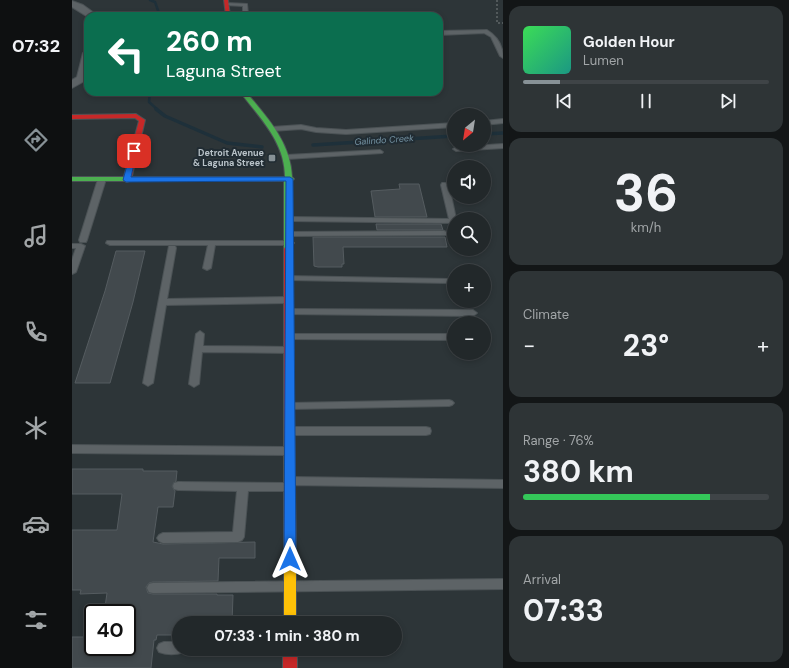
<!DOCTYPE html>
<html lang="en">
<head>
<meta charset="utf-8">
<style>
  :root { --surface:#22282a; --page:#2e3436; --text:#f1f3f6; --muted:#a2a6a8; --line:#3f4447; --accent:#879196 }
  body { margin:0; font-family:"DM Sans",sans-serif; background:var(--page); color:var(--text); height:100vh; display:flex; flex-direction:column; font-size:15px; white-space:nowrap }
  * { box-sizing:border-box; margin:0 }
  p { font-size:13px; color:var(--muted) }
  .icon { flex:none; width:22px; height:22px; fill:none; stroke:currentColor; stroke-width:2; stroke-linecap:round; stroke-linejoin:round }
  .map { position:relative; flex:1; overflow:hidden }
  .drawer { display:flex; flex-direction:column; gap:6px; padding:6px; background:#131617; width:286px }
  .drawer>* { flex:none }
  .top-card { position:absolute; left:12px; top:12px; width:359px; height:84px; border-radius:12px; box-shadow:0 2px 6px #0003,0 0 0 1px var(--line); background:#0b6e4f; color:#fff; overflow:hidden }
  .needle { width:26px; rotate:210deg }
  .tools { position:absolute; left:375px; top:108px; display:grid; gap:8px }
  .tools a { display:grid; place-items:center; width:44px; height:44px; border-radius:50%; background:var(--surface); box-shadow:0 2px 6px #0003,0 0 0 1px var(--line); font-size:20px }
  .speed { position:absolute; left:12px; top:604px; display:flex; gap:8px; font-size:20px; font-weight:700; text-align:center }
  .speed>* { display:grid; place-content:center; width:52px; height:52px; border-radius:50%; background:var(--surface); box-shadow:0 2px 6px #0003,0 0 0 1px var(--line); line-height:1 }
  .speed .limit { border:2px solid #111; border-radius:6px; background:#fff; color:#111 }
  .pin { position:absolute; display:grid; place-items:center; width:34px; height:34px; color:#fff; margin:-17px; border-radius:8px; box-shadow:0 2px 6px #0006 }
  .me { position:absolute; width:44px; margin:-22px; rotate:0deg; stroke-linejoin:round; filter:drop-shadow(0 0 3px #0008) }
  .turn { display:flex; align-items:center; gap:14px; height:84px; padding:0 16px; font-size:18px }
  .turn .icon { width:52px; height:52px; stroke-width:2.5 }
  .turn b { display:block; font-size:28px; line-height:34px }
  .big { font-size:30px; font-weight:700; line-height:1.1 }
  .drawer .widget { flex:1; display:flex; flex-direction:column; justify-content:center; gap:6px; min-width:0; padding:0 14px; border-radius:12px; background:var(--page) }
  .drawer .dial { align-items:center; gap:0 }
  .dial b { font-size:52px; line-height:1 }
  .song { display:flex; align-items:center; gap:12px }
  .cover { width:48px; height:48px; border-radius:6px; background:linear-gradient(135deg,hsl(130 70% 55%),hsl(170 70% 35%)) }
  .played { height:4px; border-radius:2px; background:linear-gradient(90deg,var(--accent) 15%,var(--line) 15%) }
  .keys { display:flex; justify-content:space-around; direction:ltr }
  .heat { display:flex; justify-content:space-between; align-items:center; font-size:22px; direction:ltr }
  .charge { height:6px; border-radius:3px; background:linear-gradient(90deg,#34c759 76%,var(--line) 0) }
  .trip { position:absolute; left:100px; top:616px; width:230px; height:40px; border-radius:20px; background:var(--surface); box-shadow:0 2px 6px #0003,0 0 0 1px var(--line); font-weight:700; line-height:40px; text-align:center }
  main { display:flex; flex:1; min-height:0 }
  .tabs { display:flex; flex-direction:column; width:72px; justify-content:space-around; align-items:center; background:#0e1011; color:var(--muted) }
  .tabs .icon { width:28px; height:28px }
  .tabs .on { color:var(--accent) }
  .tabs b { font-size:18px; color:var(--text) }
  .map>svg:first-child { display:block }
</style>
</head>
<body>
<main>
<nav class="tabs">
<b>07:32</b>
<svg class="icon on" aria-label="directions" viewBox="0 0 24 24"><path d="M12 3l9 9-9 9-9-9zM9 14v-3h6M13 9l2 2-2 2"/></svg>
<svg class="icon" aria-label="music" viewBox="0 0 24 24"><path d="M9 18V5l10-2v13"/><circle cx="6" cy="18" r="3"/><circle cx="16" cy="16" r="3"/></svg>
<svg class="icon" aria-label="phone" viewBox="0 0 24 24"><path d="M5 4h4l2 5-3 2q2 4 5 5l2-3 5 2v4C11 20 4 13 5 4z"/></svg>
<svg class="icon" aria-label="climate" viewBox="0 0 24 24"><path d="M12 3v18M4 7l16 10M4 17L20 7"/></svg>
<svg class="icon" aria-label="car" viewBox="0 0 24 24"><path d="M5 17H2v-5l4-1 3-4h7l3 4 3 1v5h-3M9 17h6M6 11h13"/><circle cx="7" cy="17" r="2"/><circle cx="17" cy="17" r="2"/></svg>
<svg class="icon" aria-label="filters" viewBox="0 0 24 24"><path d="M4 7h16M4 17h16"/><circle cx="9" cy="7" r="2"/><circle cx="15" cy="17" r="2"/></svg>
</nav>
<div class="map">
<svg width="431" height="668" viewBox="0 0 431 668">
  <rect width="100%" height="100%" fill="#2d3538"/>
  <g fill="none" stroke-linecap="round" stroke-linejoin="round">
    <g stroke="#1e303a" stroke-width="2.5">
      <path d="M78,0L83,2L88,16"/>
      <path d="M78,92L77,102L86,110"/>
    </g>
    <g stroke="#1e303a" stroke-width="3.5">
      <path d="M84,109L93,116L155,143L190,147"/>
      <path d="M412,134L431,133"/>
      <path d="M241,145L382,136"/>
    </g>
  </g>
  <g fill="#42494d" stroke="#555c60">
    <path d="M327,184H347L355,217H303L299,191L328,189Z"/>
    <path d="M304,224H369L371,230H305Z"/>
    <path d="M241,237H373L375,247H271L272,264H270V267H246L242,266Z"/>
    <path d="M44,251H73L61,302L38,383H3L33,291Z"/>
    <path d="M0,469H71V471H105L104,481L100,486L103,491L101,507H86L81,542L91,544L183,542V558H147L146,581L81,582L77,583L74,587L76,593L81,594H145V595H161L160,623H107V635H85L84,640H82L79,668H0V637H21V647H55V611H36L37,607H33L35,593L8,594L9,590H0V530H45L50,494H0Z"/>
  </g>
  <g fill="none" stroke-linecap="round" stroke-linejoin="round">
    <g stroke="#4b5255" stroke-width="2">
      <g id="lane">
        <path d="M155,3L175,4L176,14L174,16H168L171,13V6L153,5V3Z"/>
        <path d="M415,30C425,36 431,46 431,58L428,56L419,37L412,33L367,35V31Z"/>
        <path d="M431,119V123L412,125V121Z"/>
        <path d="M382,123V127L274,134L244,132L229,129L200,131L197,129L200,127L229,125L244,128L274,130Z"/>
        <path d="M431,144V148L384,151L381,149L384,147Z"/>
        <path d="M308,150L311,152L310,153L215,159L212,157L215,155Z"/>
        <path d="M30,177L34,179L15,240L14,242H8L7,240L26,179Z"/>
        <path d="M370,183H373L377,185L384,219H382V223L218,221L214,219L218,217L377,219L369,185Z"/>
        <path d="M372,231L376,233L375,235L218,236L214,234L218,232Z"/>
        <path d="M35,241H218L222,243L218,245H143L139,268L135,270L131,268L136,245H38L34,243Z"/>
        <path d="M0,244H9L13,246L4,272L0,274V260L4,248H0Z"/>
        <path d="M97,246H103L104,248L95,299L216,297L220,300L216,303L94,305L81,383L76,386L71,383Z"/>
        <path d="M215,276L377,279L381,281L377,283L218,280H215L214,278Z"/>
        <path d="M218,309L401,310L405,313L401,316L215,314L214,312Z"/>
        <path d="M128,331L132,334L131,346L217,347L222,350L217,353L130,352L127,384L122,387L117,384L124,334Z"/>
        <path d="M218,334H382V340L215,339L213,337L215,335Z"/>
        <path d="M377,400L380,401L382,403L380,405L377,406L218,409L214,408L213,406L214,404L218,403Z"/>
        <path d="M219,427H354L358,428L359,431L358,434L354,435H219L215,434L214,431L215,428Z"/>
        <path d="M0,445L215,447L219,448L220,451L219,454L215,455L0,453Z"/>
        <path d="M220,477L431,480V488L219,485L220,487L219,490L215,491H176L172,537L170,540L166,542L91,543L87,541L85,538L87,535L91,533L161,532L165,491L106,490L102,489L101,486L102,483L106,482L216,483L215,481L216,478Z"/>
        <path d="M431,579V589L81,593L77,592L75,588L77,584L81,583Z"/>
        <path d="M92,642H107V649H113L112,652C104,655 95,655 87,652L85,648L87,644Z"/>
        <path d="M156,649H221L219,653L214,655H163L158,653Z"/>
      </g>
    </g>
    <g stroke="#4b5255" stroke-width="2">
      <g id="street">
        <path d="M0,1L11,5L26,16L16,17L0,7Z"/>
        <path d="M16,50V79L0,88V80L5,77L11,53Z"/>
      </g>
    </g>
    <g stroke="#4b5255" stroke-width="2">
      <path id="fast" d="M168,92H174C195,117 219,143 220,177L222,179L220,181V249L219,251H213L212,249V181H0V177H213C213,142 188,118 168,92Z"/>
    </g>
    <g stroke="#4b5255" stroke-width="2">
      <path id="slow" d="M218,556L222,558L224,561V623H212V561L214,558Z"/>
    </g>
    <g stroke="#4b5255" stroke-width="2">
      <g id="jam">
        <path d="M152,0H156L158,16H154Z"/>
        <path d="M64,114L73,120L59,180L55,182L51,180L67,121L63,118L0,119V115Z"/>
        <path d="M213,247H219L220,249L224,561L222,564L218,566L214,564L212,561V249Z"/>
        <rect x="211" y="649" width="14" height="19"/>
      </g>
    </g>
    <path stroke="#5f6567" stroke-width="1.5" stroke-dasharray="2 2" stroke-linecap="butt" d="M425,0V23H431"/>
    <use href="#lane" fill="#5d6366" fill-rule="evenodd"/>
    <use href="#street" fill="#5d6366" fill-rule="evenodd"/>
    <use href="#fast" fill="#4caf50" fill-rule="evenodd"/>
    <use href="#slow" fill="#ffc107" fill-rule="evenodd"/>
    <use href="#jam" fill="#c62828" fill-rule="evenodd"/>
  </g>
  <path fill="#1a73e8" stroke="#114b97" d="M59,150L65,151L59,177H218L221,179L224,559L222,562L218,564L214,562L212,559L214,181L54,182L51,180Z"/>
  <rect fill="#879196" stroke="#212c33" stroke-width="1.5" x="196" y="154" width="8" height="8" rx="2"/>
  <g text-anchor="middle" stroke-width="4" stroke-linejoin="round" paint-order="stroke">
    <g font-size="9" font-style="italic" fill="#7593a3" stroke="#212c33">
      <text transform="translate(312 140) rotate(-4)" y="3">Galindo Creek</text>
    </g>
    <g font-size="9" font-weight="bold" fill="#b8c2c8" stroke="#212c33" text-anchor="end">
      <text x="192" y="156">Detroit Avenue<tspan x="192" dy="10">&amp; Laguna Street</tspan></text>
    </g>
  </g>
</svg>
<div class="tools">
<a><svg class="needle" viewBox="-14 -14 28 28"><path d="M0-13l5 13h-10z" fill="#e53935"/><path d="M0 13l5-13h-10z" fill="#a2a6a8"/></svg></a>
<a><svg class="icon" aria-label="sound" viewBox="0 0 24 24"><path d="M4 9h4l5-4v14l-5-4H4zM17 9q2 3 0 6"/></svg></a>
<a><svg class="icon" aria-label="search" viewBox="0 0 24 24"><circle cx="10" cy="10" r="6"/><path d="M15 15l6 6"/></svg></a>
<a>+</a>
<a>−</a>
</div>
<div class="speed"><div class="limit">40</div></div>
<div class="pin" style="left:62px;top:151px;background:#d93025"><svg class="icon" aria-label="arrive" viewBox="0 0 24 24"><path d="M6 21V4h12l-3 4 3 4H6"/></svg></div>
<svg class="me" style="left:218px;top:559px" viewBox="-20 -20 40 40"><path d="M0-17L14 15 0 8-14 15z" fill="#1a73e8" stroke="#fff" stroke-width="4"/></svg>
<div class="trip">07:33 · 1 min · 380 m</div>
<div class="top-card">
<div class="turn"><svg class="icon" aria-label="left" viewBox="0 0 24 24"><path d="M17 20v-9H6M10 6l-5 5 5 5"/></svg><div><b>260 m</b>Laguna Street</div></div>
</div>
</div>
<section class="drawer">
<div class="widget">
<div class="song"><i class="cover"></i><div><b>Golden Hour</b><p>Lumen</p></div></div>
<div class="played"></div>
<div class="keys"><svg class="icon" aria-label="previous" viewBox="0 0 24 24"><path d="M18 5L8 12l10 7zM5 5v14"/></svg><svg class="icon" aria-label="pause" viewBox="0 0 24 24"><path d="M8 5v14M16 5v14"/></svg><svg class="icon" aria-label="next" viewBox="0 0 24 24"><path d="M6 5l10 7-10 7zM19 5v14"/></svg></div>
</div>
<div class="widget dial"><b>36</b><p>km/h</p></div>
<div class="widget"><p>Climate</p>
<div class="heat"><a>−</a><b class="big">23°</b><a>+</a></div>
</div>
<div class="widget"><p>Range · 76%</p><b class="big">380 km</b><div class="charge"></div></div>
<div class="widget"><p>Arrival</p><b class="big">07:33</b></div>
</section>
</main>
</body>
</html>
